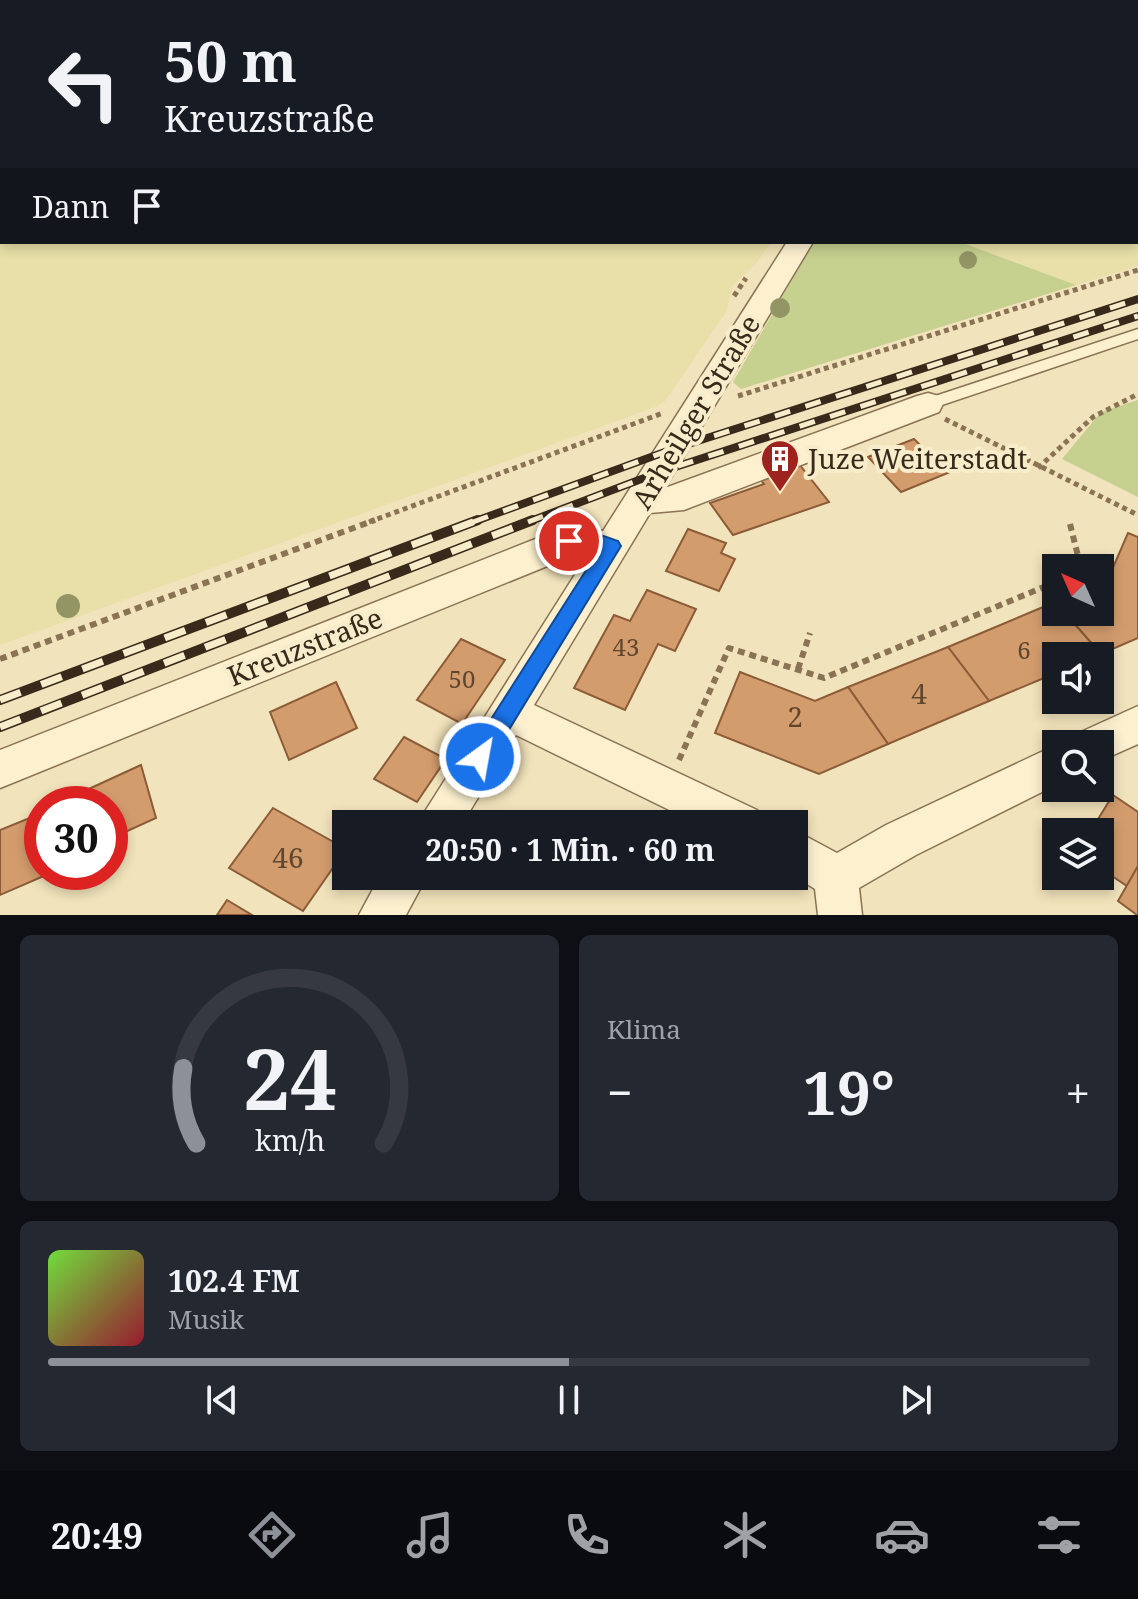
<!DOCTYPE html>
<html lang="de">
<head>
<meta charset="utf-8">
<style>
  :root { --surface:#171b24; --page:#242831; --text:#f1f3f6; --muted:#9ea1a6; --line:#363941; --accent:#8c9099 }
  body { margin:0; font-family:"Noto Serif",serif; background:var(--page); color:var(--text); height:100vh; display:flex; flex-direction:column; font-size:30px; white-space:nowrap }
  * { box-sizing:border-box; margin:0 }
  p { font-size:26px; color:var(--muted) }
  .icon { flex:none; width:44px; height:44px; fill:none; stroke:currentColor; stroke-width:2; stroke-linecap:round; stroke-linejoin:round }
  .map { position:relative; height:915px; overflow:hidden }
  .sheet { display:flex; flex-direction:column; gap:20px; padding:20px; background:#0d0f14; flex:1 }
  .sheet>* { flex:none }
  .top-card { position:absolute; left:0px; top:0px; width:1138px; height:244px; box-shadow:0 4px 12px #0003; background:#171b24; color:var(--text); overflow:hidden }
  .needle { width:52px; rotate:315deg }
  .controls { position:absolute; left:1042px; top:554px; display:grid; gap:16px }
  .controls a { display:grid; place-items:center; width:72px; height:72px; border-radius:0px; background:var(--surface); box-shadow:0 4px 12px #0003; font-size:40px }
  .speed { position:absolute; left:24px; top:786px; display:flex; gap:16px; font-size:40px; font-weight:700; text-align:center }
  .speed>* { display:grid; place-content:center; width:104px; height:104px; border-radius:50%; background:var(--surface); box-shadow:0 4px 12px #0003; line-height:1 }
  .speed .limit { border:12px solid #d22; background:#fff; color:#111 }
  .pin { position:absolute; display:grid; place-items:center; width:68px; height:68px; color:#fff; margin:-34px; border:4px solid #fff; border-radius:50%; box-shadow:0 2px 8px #0007 }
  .me { position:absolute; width:88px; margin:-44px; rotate:32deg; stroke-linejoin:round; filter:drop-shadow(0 0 6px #0008) }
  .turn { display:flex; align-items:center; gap:28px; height:168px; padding:0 32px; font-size:36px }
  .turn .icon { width:104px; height:104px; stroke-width:2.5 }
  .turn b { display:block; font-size:56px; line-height:68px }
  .then { display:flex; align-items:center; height:76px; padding:0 32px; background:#0003; gap:16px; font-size:30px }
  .big { font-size:60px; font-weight:700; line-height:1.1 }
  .sheet .card { flex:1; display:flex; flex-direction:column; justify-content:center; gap:12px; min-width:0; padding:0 28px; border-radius:12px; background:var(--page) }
  .sheet .dial { align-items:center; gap:0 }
  .dial svg { height:208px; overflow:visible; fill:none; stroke:var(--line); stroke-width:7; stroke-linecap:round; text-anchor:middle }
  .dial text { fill:var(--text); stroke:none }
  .song { display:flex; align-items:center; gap:24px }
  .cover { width:96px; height:96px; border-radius:12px; background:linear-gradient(135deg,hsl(100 70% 55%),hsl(350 70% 35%)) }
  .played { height:8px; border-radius:4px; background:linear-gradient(90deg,var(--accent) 50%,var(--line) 50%) }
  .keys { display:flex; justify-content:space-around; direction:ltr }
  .heat { display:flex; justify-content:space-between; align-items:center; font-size:44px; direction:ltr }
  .sheet .tiles { flex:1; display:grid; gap:20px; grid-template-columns:1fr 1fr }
  .card:last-child { grid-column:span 2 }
  .trip { position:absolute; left:332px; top:810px; width:476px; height:80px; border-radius:0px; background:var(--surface); box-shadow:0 4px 12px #0003; font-weight:700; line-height:80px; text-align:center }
  .menu { display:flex; height:128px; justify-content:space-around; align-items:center; background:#090b0e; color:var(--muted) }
  .menu .icon { width:56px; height:56px }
  .menu .on { color:var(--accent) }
  .menu b { font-size:36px; color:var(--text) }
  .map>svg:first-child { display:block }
</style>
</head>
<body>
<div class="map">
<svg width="1138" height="915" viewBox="0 0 1138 915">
  <rect width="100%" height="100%" fill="#f1e3bb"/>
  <path fill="#e8e0a8" d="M0,0H1138V266L1076,285L960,242H1136V2H2V242H771L756,264L733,285L726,312L665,401L658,406L0,645Z"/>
  <g fill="#c6d08f">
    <path d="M814,242H960L1076,285L741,389L733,382Z"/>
    <path d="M1138,400V497L1062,459L1101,412Z"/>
  </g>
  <g fill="#d39c6d" stroke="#8b5c37" stroke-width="2">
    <path d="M914,439L948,473L901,492L868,457Z"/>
    <path d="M799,464L829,502L733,535L710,503L764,484L760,479Z"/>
    <path d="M688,529L726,543L721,553L735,559L719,591L666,571Z"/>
    <path d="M1128,533L1138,537V638L1101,654L1064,612H1100V582L1108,579Z"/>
    <path d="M647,590L696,609L675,651L658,644L625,710L574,688L614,615L630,621Z"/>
    <path d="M1055,602L1056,612H1064L1101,654L1056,656V673L989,701L948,647Z"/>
    <path d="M461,639L505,660L462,724L417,700Z"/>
    <path d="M948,647L989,701L888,744L848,687Z"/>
    <path d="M740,672L815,701L848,687L888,744L819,774L715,733Z"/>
    <path d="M336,682L357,728L289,760L270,712Z"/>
    <path d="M404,737L446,759L417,802L374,779Z"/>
    <path d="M141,765L156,818L110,839V804H56Z"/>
    <path d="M1113,795L1138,812V866L1127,886L1100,868V832H1090Z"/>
    <path d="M273,808L346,849L303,911L229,868Z"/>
    <path d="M42,813V872H53L0,895V830Z"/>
    <path d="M1138,866V915H1137L1118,901Z"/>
    <path d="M227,900L252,915H217Z"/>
  </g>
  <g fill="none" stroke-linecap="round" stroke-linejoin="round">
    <g stroke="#8a7354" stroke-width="3">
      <path id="lane" d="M1138,329V339L933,408H923L920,404L923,400Z"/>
    </g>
    <g stroke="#8a7354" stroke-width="3">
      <g id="street">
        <rect x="908" y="0" width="20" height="2"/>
        <path d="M787,242H813L665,488L917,396L928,393L939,396L943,404L939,412L684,510L650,513L534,705L757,810L763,824H698L516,735L462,824H417L588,554L582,552L0,788V750L543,536L582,526L603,531Z"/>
        <path d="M1138,706V744L1100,761V744H1077L1083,731Z"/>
        <path d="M1056,745V785L916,855L859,888L862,915H818L815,889L794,876V830L837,853L886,825Z"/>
        <path d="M380,876H427L406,915H359Z"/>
      </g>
    </g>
    <path stroke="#8a7354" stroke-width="3" stroke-dasharray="4 3" stroke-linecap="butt" d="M133,2L138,0"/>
    <g stroke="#8a7354" stroke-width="5" stroke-dasharray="5 4" stroke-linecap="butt">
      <path d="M734,296L746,278"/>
      <path d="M738,396L1138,270"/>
      <path d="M945,419L1138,515"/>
      <path d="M1038,468L1093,417L1138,394"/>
      <path d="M369,522L663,413"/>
    </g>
    <g stroke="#8a7354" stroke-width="6" stroke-dasharray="7 5" stroke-linecap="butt">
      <path d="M1070,524L1081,568"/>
      <path d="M0,659L375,520"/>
      <path d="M798,669L810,633"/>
      <path d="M679,760L729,648L824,678L1056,582"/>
    </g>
    <use href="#lane" fill="#fcf0cf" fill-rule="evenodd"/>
    <use href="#street" fill="#fcf0cf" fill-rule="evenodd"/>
    <g stroke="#38291a" stroke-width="8">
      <g id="rail-far1">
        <path d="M473,522L673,449L1138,299"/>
        <path d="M528,522L660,472L1138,316"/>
      </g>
    </g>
    <g stroke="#38291a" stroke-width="10">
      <g id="rail">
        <path d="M0,700L478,520"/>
        <path d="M0,727L533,520"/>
      </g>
    </g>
    <use href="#rail-far1" stroke="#f8edcb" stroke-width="5" stroke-dasharray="16" stroke-linecap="butt"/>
    <use href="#rail" stroke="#f8edcb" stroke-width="7" stroke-dasharray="22" stroke-linecap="butt"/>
  </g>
  <g fill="#939565">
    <circle cx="968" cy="260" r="9"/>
    <circle cx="780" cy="308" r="10"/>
    <circle cx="68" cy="606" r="12"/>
  </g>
  <path fill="#1a73e8" stroke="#114b97" stroke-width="2" d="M592,532L618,541L621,546L488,764L480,767L472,764L468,757L472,749L599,550L569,549L560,541L569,534Z"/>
  <defs>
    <g id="building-pin" transform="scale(2)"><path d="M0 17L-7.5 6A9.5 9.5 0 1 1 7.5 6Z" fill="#9e231e" stroke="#f8edcb"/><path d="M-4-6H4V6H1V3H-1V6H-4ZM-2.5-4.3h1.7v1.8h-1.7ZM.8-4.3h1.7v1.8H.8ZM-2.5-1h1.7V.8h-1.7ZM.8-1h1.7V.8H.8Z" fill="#fff"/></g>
  </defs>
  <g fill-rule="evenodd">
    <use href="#building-pin" x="780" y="459"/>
  </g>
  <g text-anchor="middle" stroke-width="8" stroke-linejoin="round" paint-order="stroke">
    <g font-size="24" fill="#5f462f">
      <text x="626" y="656">43</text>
      <text x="1024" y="659">6</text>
      <text x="462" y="688">50</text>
    </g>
    <g font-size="28" fill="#38291a" stroke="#f8edcb">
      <text transform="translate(696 412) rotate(-59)" y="10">Arheilger Straße</text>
      <text transform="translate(305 647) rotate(-22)" y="10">Kreuzstraße</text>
    </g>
    <g font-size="28" fill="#38291a" stroke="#f8edcb" text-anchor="start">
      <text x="808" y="469">Juze Weiterstadt</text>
    </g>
    <g font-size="28" fill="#5f462f">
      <text x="919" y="704">4</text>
      <text x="795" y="727">2</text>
      <text x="288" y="868">46</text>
    </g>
  </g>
</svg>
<div class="controls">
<a><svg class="needle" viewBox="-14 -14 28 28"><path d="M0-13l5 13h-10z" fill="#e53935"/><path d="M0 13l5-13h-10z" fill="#9ea1a6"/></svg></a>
<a><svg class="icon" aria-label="sound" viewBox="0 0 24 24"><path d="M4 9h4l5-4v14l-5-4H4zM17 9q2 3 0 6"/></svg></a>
<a><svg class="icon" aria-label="search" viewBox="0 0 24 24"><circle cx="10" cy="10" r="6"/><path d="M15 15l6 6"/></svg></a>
<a><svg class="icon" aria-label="layers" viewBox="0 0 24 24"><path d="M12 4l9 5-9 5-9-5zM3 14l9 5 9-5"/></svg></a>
</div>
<div class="speed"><div class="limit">30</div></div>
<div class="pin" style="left:569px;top:541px;background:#d93025"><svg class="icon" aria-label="arrive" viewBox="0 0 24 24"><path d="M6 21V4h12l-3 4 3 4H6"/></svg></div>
<svg class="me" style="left:480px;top:757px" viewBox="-20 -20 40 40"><circle r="17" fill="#1a73e8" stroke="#fff" stroke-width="3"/><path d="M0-11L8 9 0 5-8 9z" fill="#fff"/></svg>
<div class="trip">20:50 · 1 Min. · 60 m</div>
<div class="top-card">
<div class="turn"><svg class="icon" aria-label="left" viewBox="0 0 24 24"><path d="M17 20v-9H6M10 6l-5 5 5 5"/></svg><div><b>50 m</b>Kreuzstraße</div></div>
<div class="then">Dann<svg class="icon" aria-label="arrive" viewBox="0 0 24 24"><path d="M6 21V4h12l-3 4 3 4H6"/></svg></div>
</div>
</div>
<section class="sheet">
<div class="tiles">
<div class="card dial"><svg viewBox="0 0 100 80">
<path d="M14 69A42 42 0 1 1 86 69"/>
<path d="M14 69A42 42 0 0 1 9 40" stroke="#8c9099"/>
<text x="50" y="56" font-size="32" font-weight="700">24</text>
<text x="50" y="72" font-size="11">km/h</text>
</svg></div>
<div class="card"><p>Klima</p>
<div class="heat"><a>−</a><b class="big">19°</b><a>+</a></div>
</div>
<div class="card">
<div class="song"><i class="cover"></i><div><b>102.4 FM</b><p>Musik</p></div></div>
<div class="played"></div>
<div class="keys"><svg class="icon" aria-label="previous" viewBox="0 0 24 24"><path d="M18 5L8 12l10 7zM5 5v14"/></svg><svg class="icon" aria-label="pause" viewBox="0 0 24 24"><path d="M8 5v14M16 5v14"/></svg><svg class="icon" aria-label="next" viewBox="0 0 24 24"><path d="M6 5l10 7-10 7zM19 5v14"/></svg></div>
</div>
</div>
</section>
<nav class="menu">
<b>20:49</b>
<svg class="icon on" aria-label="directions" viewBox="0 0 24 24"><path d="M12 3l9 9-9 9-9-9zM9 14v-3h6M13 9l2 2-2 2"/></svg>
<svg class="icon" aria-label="music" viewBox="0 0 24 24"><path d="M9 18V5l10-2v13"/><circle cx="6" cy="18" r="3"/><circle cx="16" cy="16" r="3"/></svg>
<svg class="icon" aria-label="phone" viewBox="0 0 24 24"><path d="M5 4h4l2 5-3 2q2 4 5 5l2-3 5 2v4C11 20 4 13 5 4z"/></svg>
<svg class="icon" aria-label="climate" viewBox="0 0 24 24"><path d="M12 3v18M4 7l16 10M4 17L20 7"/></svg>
<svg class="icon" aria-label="car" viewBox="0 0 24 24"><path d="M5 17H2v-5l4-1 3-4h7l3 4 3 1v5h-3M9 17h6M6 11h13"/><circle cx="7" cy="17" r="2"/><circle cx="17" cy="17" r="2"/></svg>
<svg class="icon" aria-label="filters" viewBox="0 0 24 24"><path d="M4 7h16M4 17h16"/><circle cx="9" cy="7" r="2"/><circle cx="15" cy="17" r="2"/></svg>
</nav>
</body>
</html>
